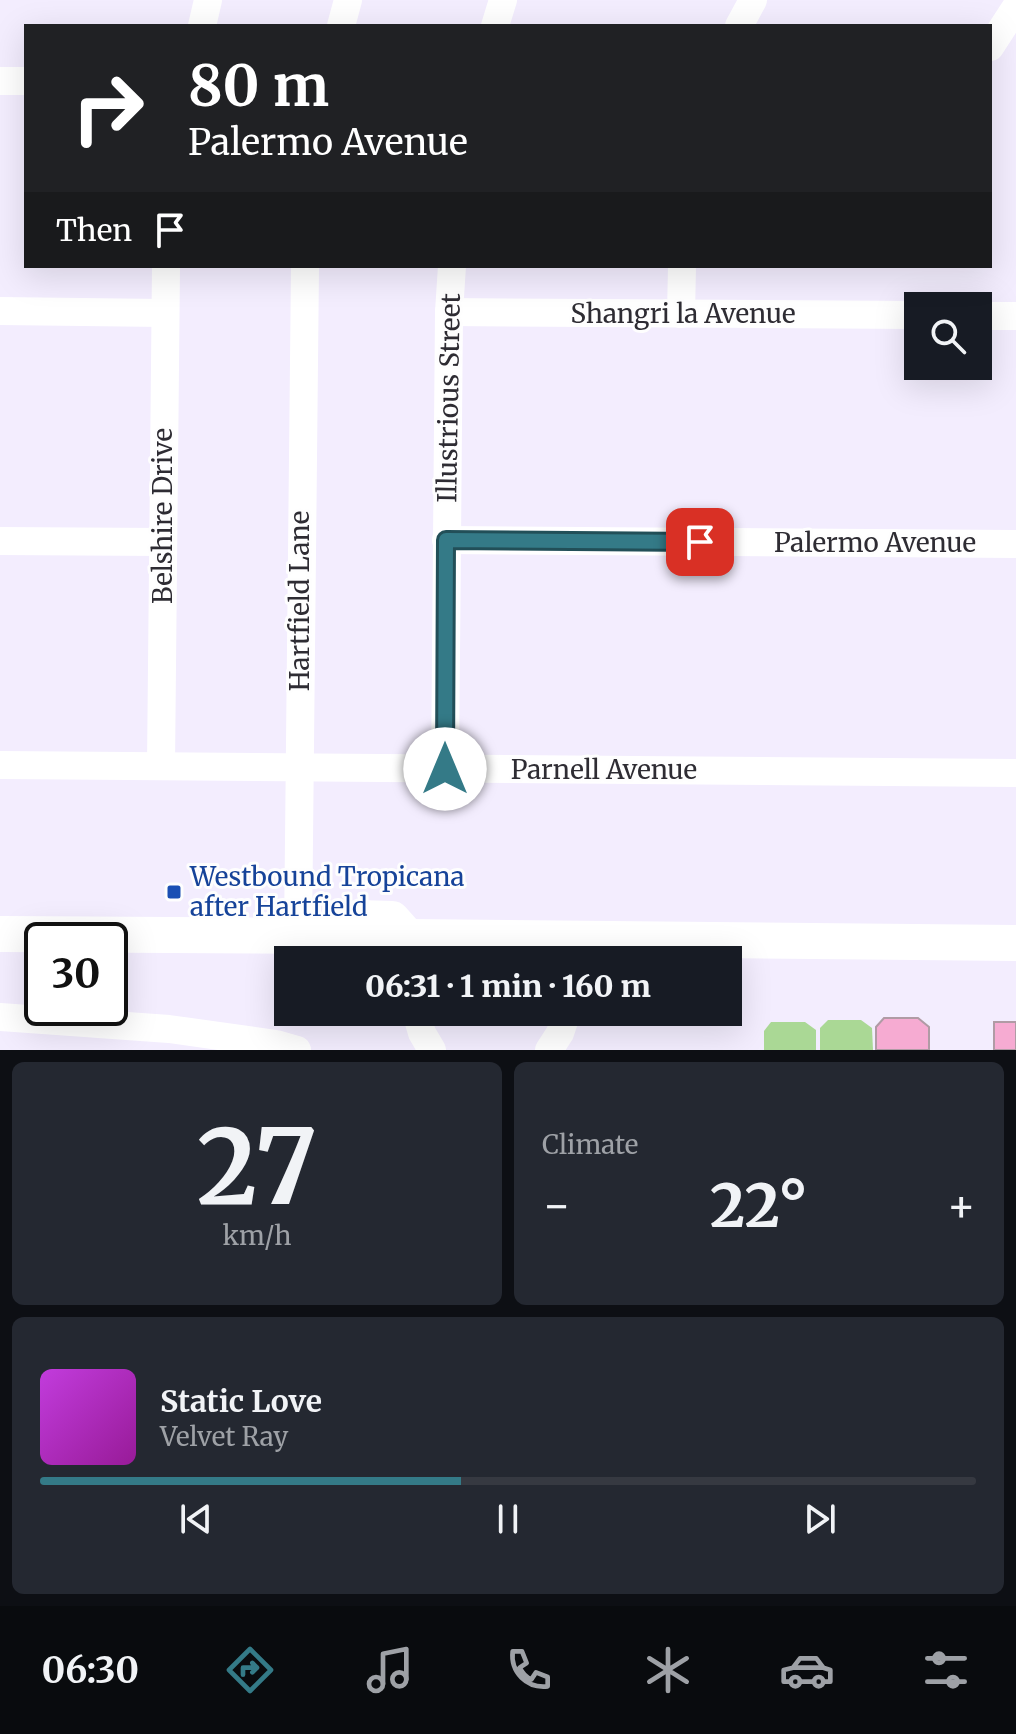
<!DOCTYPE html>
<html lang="en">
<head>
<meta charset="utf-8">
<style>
  :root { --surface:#171b24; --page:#242831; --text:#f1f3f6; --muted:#9ea1a6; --line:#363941; --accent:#347a87 }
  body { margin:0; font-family:Merriweather,serif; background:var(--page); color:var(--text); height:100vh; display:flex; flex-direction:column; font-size:30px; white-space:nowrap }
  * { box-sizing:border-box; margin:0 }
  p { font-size:26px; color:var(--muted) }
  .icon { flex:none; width:44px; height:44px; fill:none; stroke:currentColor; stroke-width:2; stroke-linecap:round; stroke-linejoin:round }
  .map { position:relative; height:1050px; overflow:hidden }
  .panel { display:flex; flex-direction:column; gap:12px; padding:12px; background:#0d0f14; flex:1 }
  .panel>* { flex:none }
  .banner { position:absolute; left:24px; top:24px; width:968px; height:244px; border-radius:0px; box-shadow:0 8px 32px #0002; background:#202124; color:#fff; overflow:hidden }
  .buttons { position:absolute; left:904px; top:292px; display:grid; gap:16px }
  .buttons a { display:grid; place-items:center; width:88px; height:88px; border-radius:0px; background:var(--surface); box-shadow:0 8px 32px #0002; font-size:40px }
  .speed { position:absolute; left:24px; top:922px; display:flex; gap:16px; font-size:40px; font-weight:700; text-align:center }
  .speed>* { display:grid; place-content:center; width:104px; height:104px; border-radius:50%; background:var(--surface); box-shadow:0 8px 32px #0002; line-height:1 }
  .speed .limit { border:4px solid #111; border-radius:12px; background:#fff; color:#111 }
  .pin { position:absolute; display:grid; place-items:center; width:68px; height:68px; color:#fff; margin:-34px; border-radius:16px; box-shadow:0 4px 12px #0006 }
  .me { position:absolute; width:88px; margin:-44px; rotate:0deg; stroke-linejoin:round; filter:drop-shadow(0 0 6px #0008) }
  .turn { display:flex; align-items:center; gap:28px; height:168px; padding:0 32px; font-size:36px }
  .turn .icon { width:104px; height:104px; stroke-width:2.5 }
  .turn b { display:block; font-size:56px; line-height:68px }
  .then { display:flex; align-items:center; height:76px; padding:0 32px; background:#0003; gap:16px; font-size:30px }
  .big { font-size:60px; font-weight:800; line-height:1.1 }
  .panel .tile { flex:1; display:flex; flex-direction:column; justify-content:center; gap:12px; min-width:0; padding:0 28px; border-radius:12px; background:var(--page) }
  .panel .dial { align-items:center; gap:0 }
  .dial b { font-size:104px; line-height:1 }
  .song { display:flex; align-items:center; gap:24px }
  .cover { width:96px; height:96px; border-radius:12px; background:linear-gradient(135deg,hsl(290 70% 55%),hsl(300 70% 35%)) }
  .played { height:8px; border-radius:4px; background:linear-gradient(90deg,var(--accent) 45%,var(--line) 45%) }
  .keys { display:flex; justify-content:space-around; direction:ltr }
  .heat { display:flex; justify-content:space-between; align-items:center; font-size:44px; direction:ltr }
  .panel .tiles { flex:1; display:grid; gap:12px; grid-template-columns:1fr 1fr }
  .tile:last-child { grid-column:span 2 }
  .trip { position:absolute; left:274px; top:946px; width:468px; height:80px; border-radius:0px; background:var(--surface); box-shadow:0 8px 32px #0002; font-weight:800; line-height:80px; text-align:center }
  .tab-bar { display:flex; height:128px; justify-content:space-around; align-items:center; background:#090b0e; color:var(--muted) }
  .tab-bar .icon { width:56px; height:56px }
  .tab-bar .active { color:var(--accent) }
  .tab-bar b { font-size:36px; color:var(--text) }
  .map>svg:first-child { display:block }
</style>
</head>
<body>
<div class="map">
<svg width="1016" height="1050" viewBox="0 0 1016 1050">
  <rect width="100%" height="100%" fill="#f3edfe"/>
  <g fill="#aad895">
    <path d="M828,1020H861L872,1028L873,1050H820V1028Z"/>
    <path d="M771,1022H805L816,1030V1050H764V1031Z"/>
  </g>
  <g fill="#f6abd2" stroke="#b09ba5" stroke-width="2">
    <path d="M884,1018H918L929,1027V1050H876V1027Z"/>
    <rect x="994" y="1022" width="22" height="28"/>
  </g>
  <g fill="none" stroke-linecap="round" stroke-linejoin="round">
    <g stroke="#fff" stroke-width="28">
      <path d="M202,26L208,0"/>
      <path d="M341,26L348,0"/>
      <path d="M495,26L503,0"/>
      <path d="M739,26L753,0"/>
      <path d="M990,47L1016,7"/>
      <path d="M0,81H26"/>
      <path d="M0,311L165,313"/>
      <path d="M449,312L918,315"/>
      <path d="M681,314L682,266"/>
      <path d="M978,316H1016"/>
      <path d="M446,540L1016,544"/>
      <path d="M0,541L163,542"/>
      <path d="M0,765L1016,773"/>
      <path d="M161,766L166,266"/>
      <path d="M445,769L449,312L452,266"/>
      <path d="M298,936L305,266"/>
      <path d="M416,1012L422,1033L432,1050"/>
      <path d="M0,1017L169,1029L276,1044L297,1050"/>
      <path d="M549,1050L560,1033L567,1012"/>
    </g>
    <g stroke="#fff" stroke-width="36">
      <path d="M0,934L335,936L357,918L392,919L408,937"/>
      <path d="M335,936L356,954H392L408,937"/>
      <path d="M408,937L1016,943"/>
    </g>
  </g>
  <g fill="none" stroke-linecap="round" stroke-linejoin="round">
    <g stroke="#224f58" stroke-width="20">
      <path id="route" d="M445,769L446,540L700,542"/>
    </g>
    <use href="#route" stroke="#347a87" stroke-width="14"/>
  </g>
  <rect fill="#1a4fb4" stroke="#fefefe" stroke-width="3" x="166" y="884" width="16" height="16" rx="4"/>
  <g text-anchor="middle" stroke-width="6" stroke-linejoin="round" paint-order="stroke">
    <g font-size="26" fill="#2e2c33" stroke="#fefefe">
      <text x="683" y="323">Shangri la Avenue</text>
      <text transform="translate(449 398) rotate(-89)" y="9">Illustrious Street</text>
      <text transform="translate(163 516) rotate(-90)" y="9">Belshire Drive</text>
      <text x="875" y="552">Palermo Avenue</text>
      <text transform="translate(300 601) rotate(-90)" y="9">Hartfield Lane</text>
      <text x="604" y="779">Parnell Avenue</text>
    </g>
    <g font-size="26" fill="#164399" stroke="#fefefe" text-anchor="start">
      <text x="190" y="886">Westbound Tropicana<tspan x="190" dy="30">after Hartfield</tspan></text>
    </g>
  </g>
</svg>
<div class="buttons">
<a><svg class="icon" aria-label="search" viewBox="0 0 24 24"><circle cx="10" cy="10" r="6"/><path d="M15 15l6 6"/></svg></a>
</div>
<div class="speed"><div class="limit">30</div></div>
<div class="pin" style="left:700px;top:542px;background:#d93025"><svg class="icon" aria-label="arrive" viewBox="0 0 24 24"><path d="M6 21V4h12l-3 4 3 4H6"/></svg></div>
<svg class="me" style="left:445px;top:769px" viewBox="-20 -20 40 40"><circle r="19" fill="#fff"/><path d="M0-13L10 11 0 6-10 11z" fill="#347a87"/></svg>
<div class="trip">06:31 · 1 min · 160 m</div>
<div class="banner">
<div class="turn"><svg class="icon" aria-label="right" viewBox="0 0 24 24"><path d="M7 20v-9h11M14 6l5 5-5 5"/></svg><div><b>80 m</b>Palermo Avenue</div></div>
<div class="then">Then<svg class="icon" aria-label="arrive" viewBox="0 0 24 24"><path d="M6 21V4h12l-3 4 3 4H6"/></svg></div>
</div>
</div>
<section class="panel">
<div class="tiles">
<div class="tile dial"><b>27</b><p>km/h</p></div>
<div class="tile"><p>Climate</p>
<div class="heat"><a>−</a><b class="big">22°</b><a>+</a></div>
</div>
<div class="tile">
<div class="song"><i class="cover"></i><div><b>Static Love</b><p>Velvet Ray</p></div></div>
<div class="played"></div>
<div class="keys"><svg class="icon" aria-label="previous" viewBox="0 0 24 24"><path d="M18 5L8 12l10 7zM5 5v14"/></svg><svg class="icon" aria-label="pause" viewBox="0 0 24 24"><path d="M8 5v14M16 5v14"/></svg><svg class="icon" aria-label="next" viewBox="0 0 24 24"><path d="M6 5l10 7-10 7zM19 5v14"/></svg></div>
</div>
</div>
</section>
<nav class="tab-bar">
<b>06:30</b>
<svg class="icon active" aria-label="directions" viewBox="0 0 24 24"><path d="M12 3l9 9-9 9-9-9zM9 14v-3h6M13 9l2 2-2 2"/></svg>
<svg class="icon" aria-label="music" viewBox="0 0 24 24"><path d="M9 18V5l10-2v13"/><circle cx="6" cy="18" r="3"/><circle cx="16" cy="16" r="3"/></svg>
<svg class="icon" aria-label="phone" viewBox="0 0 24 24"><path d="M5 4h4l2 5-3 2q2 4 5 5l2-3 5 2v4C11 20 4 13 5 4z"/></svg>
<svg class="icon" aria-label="climate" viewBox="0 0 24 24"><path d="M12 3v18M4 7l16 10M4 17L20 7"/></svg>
<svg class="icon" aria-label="car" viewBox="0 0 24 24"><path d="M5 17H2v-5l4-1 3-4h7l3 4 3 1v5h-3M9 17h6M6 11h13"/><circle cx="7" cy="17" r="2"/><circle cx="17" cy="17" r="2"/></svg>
<svg class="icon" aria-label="filters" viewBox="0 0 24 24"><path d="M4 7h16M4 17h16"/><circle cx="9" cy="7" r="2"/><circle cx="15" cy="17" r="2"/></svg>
</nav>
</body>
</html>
